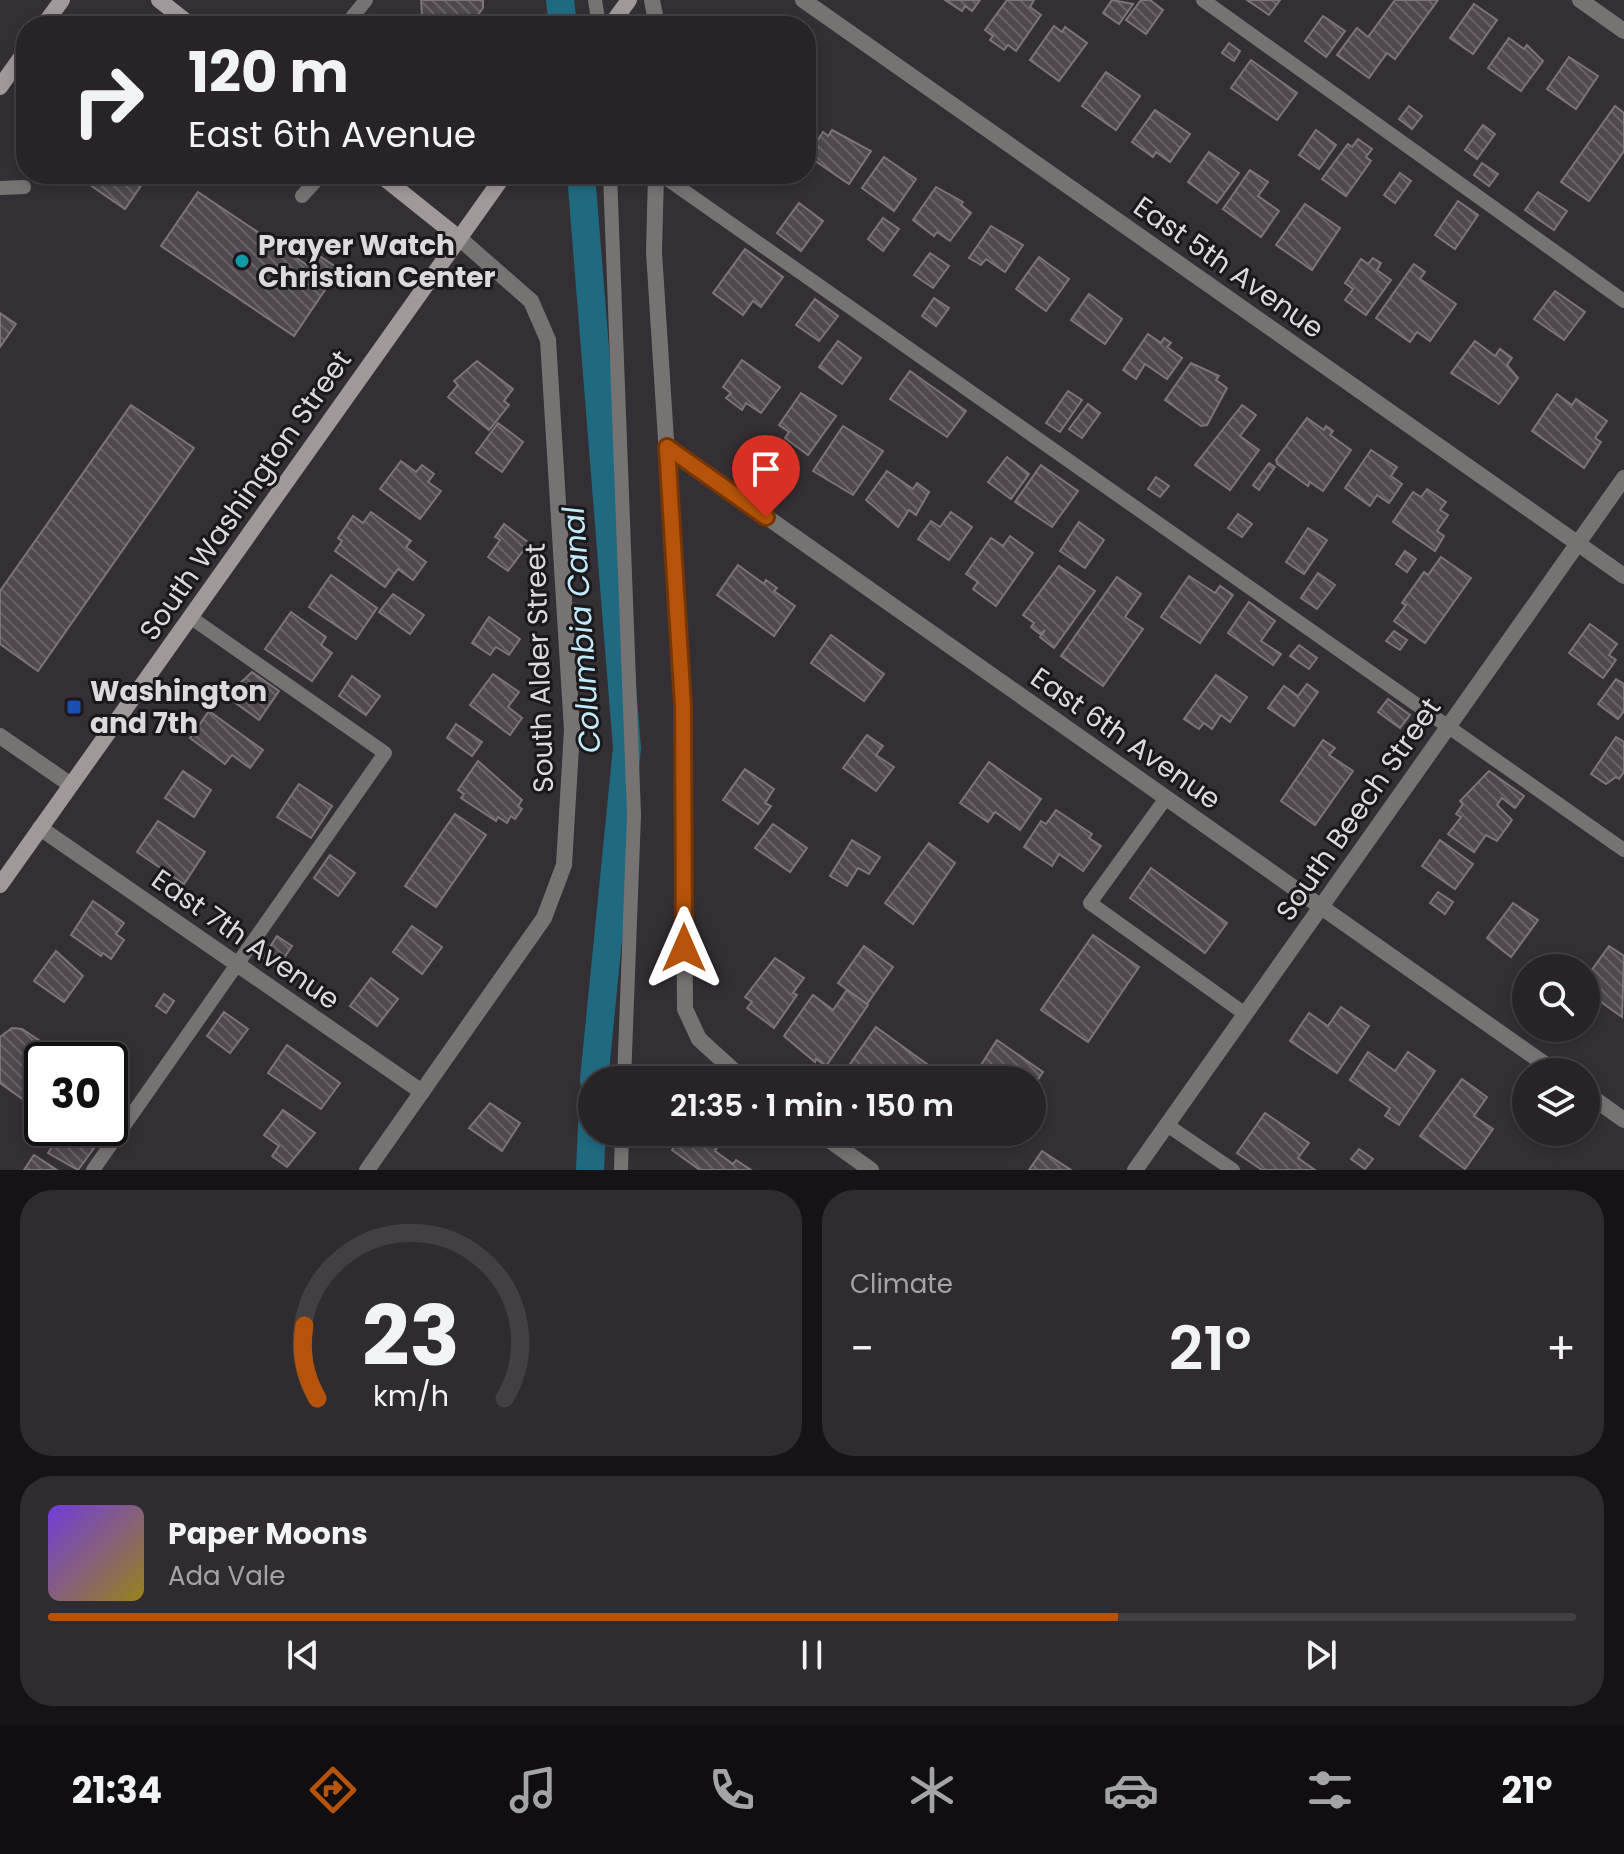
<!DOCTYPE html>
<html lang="en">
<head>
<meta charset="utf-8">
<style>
  :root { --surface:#272327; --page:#2f2b2f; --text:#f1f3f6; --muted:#a4a4a7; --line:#434044; --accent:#b45309 }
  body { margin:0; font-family:Poppins,sans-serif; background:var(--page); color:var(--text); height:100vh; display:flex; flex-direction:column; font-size:30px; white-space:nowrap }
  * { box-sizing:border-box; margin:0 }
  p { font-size:26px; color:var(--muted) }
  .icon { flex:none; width:44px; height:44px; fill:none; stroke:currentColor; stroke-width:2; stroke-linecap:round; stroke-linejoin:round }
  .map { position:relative; height:1170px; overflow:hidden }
  .side { display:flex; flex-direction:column; gap:20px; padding:20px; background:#151315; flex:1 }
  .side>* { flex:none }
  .guide { position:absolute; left:16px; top:16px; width:800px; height:168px; border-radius:32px; box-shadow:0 4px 12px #0003,0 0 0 2px var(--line); background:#272327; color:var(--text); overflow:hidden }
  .buttons { position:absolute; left:1512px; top:954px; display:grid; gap:16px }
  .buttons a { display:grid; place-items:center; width:88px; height:88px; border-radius:50%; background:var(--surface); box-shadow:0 4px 12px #0003,0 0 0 2px var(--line); font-size:40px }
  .speed { position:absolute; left:24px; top:1042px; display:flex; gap:16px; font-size:40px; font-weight:700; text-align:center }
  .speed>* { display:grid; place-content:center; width:104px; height:104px; border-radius:50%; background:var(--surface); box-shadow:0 4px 12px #0003,0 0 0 2px var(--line); line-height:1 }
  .speed .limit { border:4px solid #111; border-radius:12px; background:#fff; color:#111 }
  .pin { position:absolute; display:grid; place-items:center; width:68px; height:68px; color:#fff; margin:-82px -34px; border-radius:50% 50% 50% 0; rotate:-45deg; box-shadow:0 0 8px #0007 }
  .pin .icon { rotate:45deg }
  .me { position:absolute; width:88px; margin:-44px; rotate:0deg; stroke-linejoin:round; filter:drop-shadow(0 0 6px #0008) }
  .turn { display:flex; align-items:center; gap:28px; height:168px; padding:0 40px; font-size:36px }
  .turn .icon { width:104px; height:104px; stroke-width:2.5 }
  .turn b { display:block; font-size:56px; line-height:68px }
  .big { font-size:60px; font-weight:600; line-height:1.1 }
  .side .tile { flex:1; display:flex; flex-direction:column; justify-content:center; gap:12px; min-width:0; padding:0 28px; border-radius:32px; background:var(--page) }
  .side .dial { align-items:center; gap:0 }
  .dial svg { height:208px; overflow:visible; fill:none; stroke:var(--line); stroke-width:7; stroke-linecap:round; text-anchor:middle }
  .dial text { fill:var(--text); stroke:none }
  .song { display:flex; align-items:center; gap:24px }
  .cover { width:96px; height:96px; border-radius:12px; background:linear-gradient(135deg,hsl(260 70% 55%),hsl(50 70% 35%)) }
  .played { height:8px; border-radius:4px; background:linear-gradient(90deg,var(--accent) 70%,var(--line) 70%) }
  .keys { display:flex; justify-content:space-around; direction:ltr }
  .heat { display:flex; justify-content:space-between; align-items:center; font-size:44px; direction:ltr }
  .side .tiles { flex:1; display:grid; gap:20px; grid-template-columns:1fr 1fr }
  .tile:last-child { grid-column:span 2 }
  .trip { position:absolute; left:578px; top:1066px; width:468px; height:80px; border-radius:40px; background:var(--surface); box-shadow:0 4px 12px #0003,0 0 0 2px var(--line); font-weight:600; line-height:80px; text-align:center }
  .tab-bar { display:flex; height:128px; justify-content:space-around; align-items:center; background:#100e10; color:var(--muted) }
  .tab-bar .icon { width:56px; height:56px }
  .tab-bar .current { color:var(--accent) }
  .tab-bar b { font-size:36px; color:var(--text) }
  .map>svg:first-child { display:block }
</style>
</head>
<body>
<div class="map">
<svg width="1624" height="1170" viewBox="0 0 1624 1170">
  <defs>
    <pattern id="building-back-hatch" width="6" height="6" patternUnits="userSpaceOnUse" patternTransform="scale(2)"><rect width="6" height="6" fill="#4f494f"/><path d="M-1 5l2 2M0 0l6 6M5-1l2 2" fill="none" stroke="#686368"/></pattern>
  </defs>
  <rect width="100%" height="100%" fill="#342f34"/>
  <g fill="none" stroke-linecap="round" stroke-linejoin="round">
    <g stroke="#206a81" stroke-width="28">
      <path d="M560,0L563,26"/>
      <path d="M581,174L627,748L594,1080"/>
      <path d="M590,1170L592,1125"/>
    </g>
  </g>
  <g fill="url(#building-back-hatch)" stroke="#7b747b" stroke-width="2">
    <path d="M421,0H483V8L475,19L451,22V26H405L404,17L422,15Z"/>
    <path d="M945,0H980L972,11L965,6L962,11Z"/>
    <path d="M1007,0H1034L1030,7L1041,15L1016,51L1008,45L1004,50L990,40L993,36L985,30Z"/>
    <path d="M1112,0L1133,4L1119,24L1103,13Z"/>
    <path d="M1141,0H1150L1163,10L1146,34L1126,20Z"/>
    <path d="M1247,0H1280L1269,15Z"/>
    <path d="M1395,0H1438L1395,59L1387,53L1369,78L1337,55L1357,28L1368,37Z"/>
    <path d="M1474,4L1497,20L1473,54L1450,38Z"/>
    <path d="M1323,16L1345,31L1326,57L1305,41Z"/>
    <path d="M1054,26L1062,32L1065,27L1087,43L1059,81L1030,60Z"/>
    <path d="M1509,38L1524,49L1527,45L1543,61L1521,91L1488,68Z"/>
    <path d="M1229,43L1240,51L1234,61L1222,53Z"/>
    <path d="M1569,57L1598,76L1576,109L1547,89Z"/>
    <path d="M1251,60L1297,93L1277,120L1231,88Z"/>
    <path d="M1106,72L1140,96L1116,130L1082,106Z"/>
    <path d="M1409,106L1422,116L1412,129L1399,119Z"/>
    <path d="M1615,106L1624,113V151L1589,201L1561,182Z"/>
    <path d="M1155,110L1190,134L1170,162L1156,152L1153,157L1132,142Z"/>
    <path d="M1483,125L1495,134L1477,159L1465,150Z"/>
    <path d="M832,130L871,151L849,184L811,158L818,148L814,146L823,132L828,136Z"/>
    <path d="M1316,130L1336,145L1319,169L1299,155Z"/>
    <path d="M1358,139L1372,149L1366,157L1371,161L1346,196L1322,179L1348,144L1352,147Z"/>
    <path d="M1209,152L1239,173L1217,203L1188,182Z"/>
    <path d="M884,157L916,179L894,211L862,188Z"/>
    <path d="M1482,163L1498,174L1489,186L1474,175Z"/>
    <path d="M1250,170L1268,182L1258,196L1279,211L1261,237L1223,209Z"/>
    <path d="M1400,173L1411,181L1395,203L1384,195Z"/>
    <path d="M88,174H149L125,209L83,180Z"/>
    <path d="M936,187L963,202L961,205L971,213L950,241L937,232L934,236L913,220Z"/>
    <path d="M198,192L310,267L318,255L339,269L294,336L161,246Z"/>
    <path d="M1538,192L1567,211L1554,230L1525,210Z"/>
    <path d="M1458,201L1478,215L1455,249L1435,235Z"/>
    <path d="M799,203L823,221L801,251L777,233Z"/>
    <path d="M1305,204L1340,228L1312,270L1276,245Z"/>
    <path d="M883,218L899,229L883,251L868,239Z"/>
    <path d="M991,226L1023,245L1005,272L986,259L981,265L969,258Z"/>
    <path d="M745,249L783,277L761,307L753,301L743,315L713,293Z"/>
    <path d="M930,253L949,266L933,288L914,275Z"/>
    <path d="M1039,257L1069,279L1046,311L1016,289Z"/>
    <path d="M1373,258L1381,263L1377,270L1391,280L1366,315L1345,300L1353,289L1345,283L1361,259L1368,264Z"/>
    <path d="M1414,264L1425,272L1420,279L1456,304L1430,341L1417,332L1410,342L1376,318Z"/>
    <path d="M1555,291L1585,312L1564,340L1534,319Z"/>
    <path d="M1089,294L1122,319L1105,344L1071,320Z"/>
    <path d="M934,298L949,308L936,326L922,316Z"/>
    <path d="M815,299L838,316L819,341L796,325Z"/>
    <path d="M0,313L16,324L0,347Z"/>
    <path d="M1148,334L1161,343L1164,338L1171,343L1167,347L1182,358L1167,379L1145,364L1136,379L1123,370Z"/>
    <path d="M838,341L861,358L842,384L819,367Z"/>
    <path d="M1475,341L1495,356L1500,349L1512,358L1507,365L1518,378L1499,404L1451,373Z"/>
    <path d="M742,360L780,387L761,413L746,403L742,410L726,398L731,393L723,387Z"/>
    <path d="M477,361L513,389L504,401L509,405L489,430L448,397L458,385L454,381Z"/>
    <path d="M1191,363L1219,376L1216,380L1227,388L1207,425L1201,426L1165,400Z"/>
    <path d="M910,371L966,411L947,437L890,399Z"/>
    <path d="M1068,391L1082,400L1060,432L1046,423Z"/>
    <path d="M801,393L836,416L808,455L785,438L789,432L779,425Z"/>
    <path d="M1557,394L1572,405L1576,399L1607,421L1595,438L1601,442L1584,468L1532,431Z"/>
    <path d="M1088,404L1100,413L1082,438L1069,429Z"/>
    <path d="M131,405L194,448L38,671L0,644V591Z"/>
    <path d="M1242,405L1256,415L1240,436L1259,450L1230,490L1195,465Z"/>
    <path d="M1307,418L1324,430L1326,426L1333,431L1330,435L1351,450L1323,491L1310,482L1308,486L1277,464L1276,460Z"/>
    <path d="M498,423L523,442L502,472L476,453Z"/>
    <path d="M843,426L883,451L853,495L813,471Z"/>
    <path d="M1371,450L1397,467L1391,476L1402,484L1389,503L1377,495L1370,506L1345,488Z"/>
    <path d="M1007,457L1029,474L1011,499L988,482Z"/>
    <path d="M401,461L416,472L422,465L434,474L428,482L441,491L420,519L380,489Z"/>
    <path d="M1269,463L1275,467L1259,490L1253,485Z"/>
    <path d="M1041,465L1078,491L1052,527L1015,502Z"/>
    <path d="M887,471L913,489L917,483L929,492L916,515L909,510L898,527L866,500Z"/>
    <path d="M1156,477L1169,486L1160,497L1148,489Z"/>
    <path d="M1427,489L1446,502L1440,510L1448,515L1437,531L1444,536L1435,551L1393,522L1413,492L1421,497Z"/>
    <path d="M371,512L411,541L406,547L426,562L413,580L398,569L385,587L335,551L342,541L338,538L353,516L363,523Z"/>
    <path d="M951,512L972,527L949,560L918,539L931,521L940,527Z"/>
    <path d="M1238,514L1252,524L1242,537L1228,528Z"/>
    <path d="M1079,522L1104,540L1085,568L1060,551Z"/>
    <path d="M504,524L529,543L508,571L488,557L500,540L495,537Z"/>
    <path d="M1308,528L1327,540L1304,574L1286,562Z"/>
    <path d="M1010,536L1033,553L996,606L973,589L978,582L966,574L991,538L1003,546Z"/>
    <path d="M1405,551L1416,559L1407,572L1396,564Z"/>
    <path d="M1441,557L1471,578L1425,643L1394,621L1406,605L1402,603L1424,572L1428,575Z"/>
    <path d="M738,565L764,584L766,580L777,588L774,591L795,606L774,636L717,595Z"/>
    <path d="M1059,566L1095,591L1054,648L1040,637L1045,630L1040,634L1031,627L1034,623L1023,615Z"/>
    <path d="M1318,573L1335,585L1317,609L1301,598Z"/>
    <path d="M331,575L377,608L356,639L309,607Z"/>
    <path d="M1189,576L1215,593L1220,586L1233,595L1200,643L1161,617Z"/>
    <path d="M1117,577L1141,594L1125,617L1143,629L1103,686L1061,656Z"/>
    <path d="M393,594L424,615L410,634L379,612Z"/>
    <path d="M1249,602L1275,621L1261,641L1281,654L1273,665L1228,633Z"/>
    <path d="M291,612L326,637L321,645L332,653L312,681L265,649Z"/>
    <path d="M489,617L520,639L509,655L496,647L490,655L472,643Z"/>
    <path d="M1590,624L1617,644L1609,655L1616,660L1603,678L1569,653Z"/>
    <path d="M1394,631L1407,640L1400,650L1386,641Z"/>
    <path d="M831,635L884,674L864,701L811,663Z"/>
    <path d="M1299,645L1317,658L1309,669L1290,656Z"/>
    <path d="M252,672L279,691L259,720L233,701L240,692L235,688Z"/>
    <path d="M493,674L519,692L508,707L522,718L510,735L470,705Z"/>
    <path d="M1216,675L1247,697L1230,722L1221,715L1212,729L1204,723L1199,729L1184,719Z"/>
    <path d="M352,676L380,696L366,715L339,696Z"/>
    <path d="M1616,679L1624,684V711L1618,719L1598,704Z"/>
    <path d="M1307,684L1318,692L1294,726L1268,708L1284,686L1298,696Z"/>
    <path d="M1388,699L1410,715L1400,728L1378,712Z"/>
    <path d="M209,711L263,750L250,768L232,755L225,764L190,738Z"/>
    <path d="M456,724L482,742L472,756L447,738Z"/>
    <path d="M867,735L883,746L876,755L894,767L876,791L843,768Z"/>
    <path d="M1616,737L1624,742V772L1619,779L1616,777L1606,784L1591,774Z"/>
    <path d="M1323,740L1335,748L1329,755L1353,771L1315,825L1281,801Z"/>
    <path d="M478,761L522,800L518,806L522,809L515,819L511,816L507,823L498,817L496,821L461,798L464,794L458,790Z"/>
    <path d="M989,762L1041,799L1020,830L995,812L988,822L960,803Z"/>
    <path d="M745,769L774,789L765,803L771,806L758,824L723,800Z"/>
    <path d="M183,771L211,790L194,817L165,798Z"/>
    <path d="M1489,771L1524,796L1515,808L1502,798L1497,805L1512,820L1497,841L1486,835L1474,852L1448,834L1461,817L1456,814L1463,804L1460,801Z"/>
    <path d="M299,784L332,806L311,838L277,817Z"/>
    <path d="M1056,810L1092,834L1089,838L1101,846L1083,871L1059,854L1052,866L1024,847L1041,821L1046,824Z"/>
    <path d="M455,814L486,835L436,907L405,886Z"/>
    <path d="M158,821L205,852L184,884L137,852Z"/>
    <path d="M773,824L807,848L790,872L755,848Z"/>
    <path d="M852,840L880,857L869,874L858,868L847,886L830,876Z"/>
    <path d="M1440,840L1473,864L1455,889L1422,866Z"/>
    <path d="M929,843L955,863L913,924L885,903Z"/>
    <path d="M330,855L355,873L338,896L314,878Z"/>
    <path d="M1151,868L1227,923L1205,953L1130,898Z"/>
    <path d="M1438,892L1453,902L1445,914L1430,903Z"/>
    <path d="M93,901L124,923L116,934L124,940L111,959L103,953L101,956L71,935Z"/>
    <path d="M1513,903L1538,920L1511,957L1487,938Z"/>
    <path d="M412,926L442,947L422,974L393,952Z"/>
    <path d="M1093,935L1139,967L1088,1042L1041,1010Z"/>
    <path d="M277,936L292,946L277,968L263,958Z"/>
    <path d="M864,946L893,967L867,1004L838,983Z"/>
    <path d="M1609,946L1624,956L1622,1017L1587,992L1589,987L1586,978Z"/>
    <path d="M56,951L83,976L64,1002L34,981Z"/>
    <path d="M775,958L804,978L793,993L797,995L774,1028L747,1008L752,1002L745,997Z"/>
    <path d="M371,978L398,999L377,1026L350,1006Z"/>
    <path d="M847,990L868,1005L826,1066L816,1059L815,1062L784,1036L813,995L833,1010Z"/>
    <path d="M164,994L174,1001L166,1013L156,1006Z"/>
    <path d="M1341,1007L1369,1026L1337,1073L1290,1041L1309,1013L1328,1026Z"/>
    <path d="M224,1012L248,1029L230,1053L207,1036Z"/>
    <path d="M876,1027L939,1073L934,1080H852L843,1074Z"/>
    <path d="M12,1028L22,1029L43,1043L38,1050L52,1060H42V1106L27,1096L24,1100L0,1083V1037Z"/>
    <path d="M997,1040L1043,1072L1032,1088V1080H1003L981,1065Z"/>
    <path d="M287,1045L340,1083L321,1109L268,1073Z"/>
    <path d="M1368,1052L1395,1071L1408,1052L1435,1071L1399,1125L1385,1116L1390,1108L1350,1080Z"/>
    <path d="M1462,1079L1487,1097L1474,1116L1493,1129L1465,1169L1420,1136Z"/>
    <path d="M490,1103L520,1123L502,1151L469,1128Z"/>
    <path d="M283,1110L315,1133L287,1167L272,1156L279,1146L264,1135Z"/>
    <path d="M1265,1113L1309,1143L1298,1158L1315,1170H1262L1237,1153Z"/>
    <path d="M65,1128H83L100,1140L78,1170L48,1153Z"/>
    <path d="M685,1132H715L724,1138L715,1151L733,1164L736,1160L751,1170H700L672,1150Z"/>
    <path d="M1359,1149L1373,1159L1365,1169L1351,1159Z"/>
    <path d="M1042,1151L1071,1170H1029Z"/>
    <path d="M34,1155L57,1170H24Z"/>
  </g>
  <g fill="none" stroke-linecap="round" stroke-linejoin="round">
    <g stroke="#787373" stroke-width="14">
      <path d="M595,0L599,26"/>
      <path d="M1203,0L1624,301"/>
      <path d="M345,26L366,0"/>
      <path d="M610,174L634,815L624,1080"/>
      <path d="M660,174L1624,850"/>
      <path d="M0,188L24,187"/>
      <path d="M302,196L322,174"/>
      <path d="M1166,798L1090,903L1245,1014"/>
      <path d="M1167,1125L1233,1170"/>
      <path d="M93,1170L385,753L190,617"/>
      <path d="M621,1170L622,1132"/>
    </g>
    <g stroke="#787373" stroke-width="16">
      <path d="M652,0L657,26"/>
      <path d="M803,0L1624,576"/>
      <path d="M1580,0L1624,31"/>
      <path d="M656,174L654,252L683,706L685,1009L699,1039L744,1080"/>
      <path d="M667,447L1556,1072"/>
      <path d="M0,736L71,785"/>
      <path d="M40,828L422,1092"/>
      <path d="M1586,1093L1624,1120"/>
      <path d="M818,1132L871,1170"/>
      <path d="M367,1170L544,918L564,865L572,730L548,340L531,301L459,238"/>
      <path d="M1135,1170L1624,478"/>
    </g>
    <g stroke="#a09999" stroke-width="16">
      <path d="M159,0L192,26"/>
      <path d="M43,26L62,0"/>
      <path d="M610,26L629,0"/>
      <path d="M0,87L26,50"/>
      <path d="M379,174L459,238"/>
      <path d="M0,885L505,174"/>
    </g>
  </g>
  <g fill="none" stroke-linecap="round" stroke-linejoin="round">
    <g stroke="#753606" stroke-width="20">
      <path id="route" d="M684,948L683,706L667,447L766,517"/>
    </g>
    <use href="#route" stroke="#b45309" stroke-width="14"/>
  </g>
  <circle fill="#0f9aa8" stroke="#1a181a" stroke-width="3" cx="242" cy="261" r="8"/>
  <rect fill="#1a4fb4" stroke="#1a181a" stroke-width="3" x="66" y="699" width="16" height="16" rx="4"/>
  <g text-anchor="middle" stroke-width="6" stroke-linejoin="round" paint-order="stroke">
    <g font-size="28" font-weight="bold" fill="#ddd9dd" stroke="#1a181a" text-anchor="start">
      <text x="258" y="255">Prayer Watch<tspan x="258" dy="32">Christian Center</tspan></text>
      <text x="90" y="701">Washington<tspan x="90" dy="32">and 7th</tspan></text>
    </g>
    <g font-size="28" fill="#ddd9dd" stroke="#1a181a">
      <text transform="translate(1229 267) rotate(35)" y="10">East 5th Avenue</text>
      <text transform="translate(245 495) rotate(-55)" y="10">South Washington Street</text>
      <text transform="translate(539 668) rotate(-92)" y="10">South Alder Street</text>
      <text transform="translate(1126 738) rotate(35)" y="10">East 6th Avenue</text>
      <text transform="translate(1358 809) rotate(-55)" y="10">South Beech Street</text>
      <text transform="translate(246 939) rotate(35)" y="10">East 7th Avenue</text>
    </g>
    <g font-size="30" font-style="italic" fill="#bfebfd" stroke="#1a181a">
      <text transform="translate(582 630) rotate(-94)" y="10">Columbia Canal</text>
    </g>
  </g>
</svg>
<div class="buttons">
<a><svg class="icon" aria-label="search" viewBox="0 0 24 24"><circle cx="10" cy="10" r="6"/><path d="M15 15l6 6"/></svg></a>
<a><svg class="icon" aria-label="layers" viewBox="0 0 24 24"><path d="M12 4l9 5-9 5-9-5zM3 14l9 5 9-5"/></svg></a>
</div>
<div class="speed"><div class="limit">30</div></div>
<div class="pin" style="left:766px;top:517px;background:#d93025"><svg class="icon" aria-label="arrive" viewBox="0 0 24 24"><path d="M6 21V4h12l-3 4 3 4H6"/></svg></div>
<svg class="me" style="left:684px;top:948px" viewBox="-20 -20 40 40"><path d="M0-17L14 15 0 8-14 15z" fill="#b45309" stroke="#fff" stroke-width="4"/></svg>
<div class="trip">21:35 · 1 min · 150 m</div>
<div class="guide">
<div class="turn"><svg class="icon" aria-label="right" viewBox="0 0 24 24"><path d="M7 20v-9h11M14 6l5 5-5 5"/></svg><div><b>120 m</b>East 6th Avenue</div></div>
</div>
</div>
<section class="side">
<div class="tiles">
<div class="tile dial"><svg viewBox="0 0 100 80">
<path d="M14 69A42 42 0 1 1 86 69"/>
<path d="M14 69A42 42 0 0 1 9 41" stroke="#b45309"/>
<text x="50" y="56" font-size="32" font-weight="700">23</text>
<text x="50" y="72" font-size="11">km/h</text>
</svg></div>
<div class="tile"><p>Climate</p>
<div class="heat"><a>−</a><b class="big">21°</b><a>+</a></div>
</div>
<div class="tile">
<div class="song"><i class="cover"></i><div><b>Paper Moons</b><p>Ada Vale</p></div></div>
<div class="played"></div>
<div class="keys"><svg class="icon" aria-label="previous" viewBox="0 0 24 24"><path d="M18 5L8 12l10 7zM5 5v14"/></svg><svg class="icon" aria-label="pause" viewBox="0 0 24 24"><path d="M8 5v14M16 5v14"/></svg><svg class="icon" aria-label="next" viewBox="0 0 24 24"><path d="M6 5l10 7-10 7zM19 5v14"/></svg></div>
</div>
</div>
</section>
<nav class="tab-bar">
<b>21:34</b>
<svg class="icon current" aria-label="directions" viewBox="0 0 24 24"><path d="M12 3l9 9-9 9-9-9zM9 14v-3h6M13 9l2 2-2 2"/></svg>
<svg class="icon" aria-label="music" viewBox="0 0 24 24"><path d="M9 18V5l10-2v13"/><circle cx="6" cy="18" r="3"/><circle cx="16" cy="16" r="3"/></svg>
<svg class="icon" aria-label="phone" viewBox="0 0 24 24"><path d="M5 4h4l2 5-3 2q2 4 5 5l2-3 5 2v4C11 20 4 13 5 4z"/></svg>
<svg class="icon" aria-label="climate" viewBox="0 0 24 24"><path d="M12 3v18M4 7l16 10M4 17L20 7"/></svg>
<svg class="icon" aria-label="car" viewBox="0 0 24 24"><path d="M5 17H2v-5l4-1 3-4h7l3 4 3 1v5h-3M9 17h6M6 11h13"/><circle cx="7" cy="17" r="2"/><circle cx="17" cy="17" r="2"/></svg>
<svg class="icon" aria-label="filters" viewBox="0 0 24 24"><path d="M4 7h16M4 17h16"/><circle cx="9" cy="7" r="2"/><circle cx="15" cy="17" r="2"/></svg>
<b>21°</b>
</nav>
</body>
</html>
